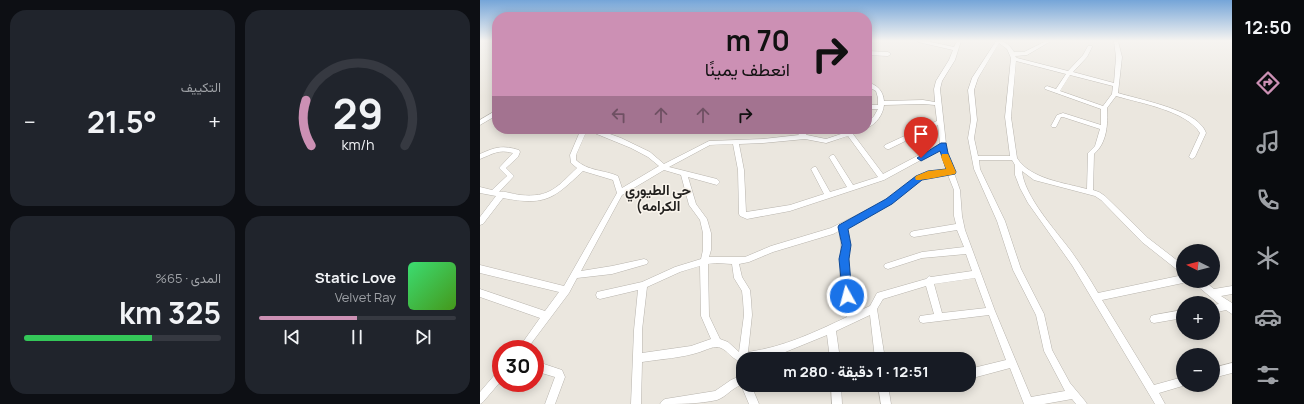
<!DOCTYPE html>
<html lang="ar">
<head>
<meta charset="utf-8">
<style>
  :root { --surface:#171b24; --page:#20242c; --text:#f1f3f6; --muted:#9ea1a6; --line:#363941; --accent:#cc90b4 }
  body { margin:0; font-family:Manrope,Vazirmatn,sans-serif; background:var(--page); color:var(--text); direction:rtl; height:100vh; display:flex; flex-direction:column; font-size:15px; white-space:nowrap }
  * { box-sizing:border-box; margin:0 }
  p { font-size:13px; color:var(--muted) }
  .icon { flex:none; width:22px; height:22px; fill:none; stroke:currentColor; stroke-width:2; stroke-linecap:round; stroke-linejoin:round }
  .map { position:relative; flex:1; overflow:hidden; direction:ltr }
  .sheet { display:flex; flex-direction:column; gap:10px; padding:10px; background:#0d0f14; width:480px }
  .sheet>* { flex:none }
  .top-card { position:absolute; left:12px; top:12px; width:380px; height:122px; border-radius:16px; box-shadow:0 2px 10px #0003; direction:rtl; background:#cc90b4; color:#111; overflow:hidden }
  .needle { width:26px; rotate:276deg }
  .tools { position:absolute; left:696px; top:244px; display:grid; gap:8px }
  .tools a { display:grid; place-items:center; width:44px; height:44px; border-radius:50%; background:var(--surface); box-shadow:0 2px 10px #0003; font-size:20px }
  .speed { position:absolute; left:12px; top:340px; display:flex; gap:8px; font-size:20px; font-weight:700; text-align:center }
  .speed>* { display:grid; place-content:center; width:52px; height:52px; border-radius:50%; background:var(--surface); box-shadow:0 2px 10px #0003; line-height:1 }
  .speed .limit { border:6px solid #d22; background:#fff; color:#111 }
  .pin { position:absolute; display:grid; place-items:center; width:34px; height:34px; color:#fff; margin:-41px -17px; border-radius:50% 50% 50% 0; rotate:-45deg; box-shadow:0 0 4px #0007 }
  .pin .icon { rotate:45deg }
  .me { position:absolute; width:44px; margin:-22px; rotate:353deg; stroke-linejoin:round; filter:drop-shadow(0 0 3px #0008) }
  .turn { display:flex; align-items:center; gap:14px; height:84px; padding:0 16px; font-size:18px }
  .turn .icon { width:52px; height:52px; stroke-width:2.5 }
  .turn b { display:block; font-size:28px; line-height:34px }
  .lanes { display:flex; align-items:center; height:38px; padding:0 16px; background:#0003; justify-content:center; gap:20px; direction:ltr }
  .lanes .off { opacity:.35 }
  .big { font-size:30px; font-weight:700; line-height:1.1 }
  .sheet .tile { flex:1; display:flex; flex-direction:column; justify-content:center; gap:6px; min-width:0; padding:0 14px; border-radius:16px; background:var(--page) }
  .sheet .dial { align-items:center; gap:0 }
  .dial svg { height:104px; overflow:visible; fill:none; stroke:var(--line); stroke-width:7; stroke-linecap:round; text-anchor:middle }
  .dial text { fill:var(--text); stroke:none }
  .song { display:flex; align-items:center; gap:12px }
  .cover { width:48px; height:48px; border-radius:6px; background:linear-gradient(135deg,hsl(140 70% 55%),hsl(100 70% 35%)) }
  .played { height:4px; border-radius:2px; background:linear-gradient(90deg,var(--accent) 50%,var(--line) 50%) }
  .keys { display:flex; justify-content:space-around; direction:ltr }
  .heat { display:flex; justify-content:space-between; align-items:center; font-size:22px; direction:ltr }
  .charge { height:6px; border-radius:3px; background:linear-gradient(90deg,#34c759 65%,var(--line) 0) }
  .sheet .tiles { flex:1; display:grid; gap:10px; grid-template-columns:repeat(2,1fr) }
  .trip { position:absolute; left:256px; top:352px; width:240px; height:40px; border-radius:16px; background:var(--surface); box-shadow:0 2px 10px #0003; font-weight:700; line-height:40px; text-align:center; direction:rtl }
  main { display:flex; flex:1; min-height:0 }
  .dock { display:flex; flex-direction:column; width:72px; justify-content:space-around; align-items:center; background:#090b0e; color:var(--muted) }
  .dock .icon { width:28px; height:28px }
  .dock .active { color:var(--accent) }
  .dock b { font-size:18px; color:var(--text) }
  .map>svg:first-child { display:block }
</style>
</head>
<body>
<main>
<nav class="dock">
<b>12:50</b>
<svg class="icon active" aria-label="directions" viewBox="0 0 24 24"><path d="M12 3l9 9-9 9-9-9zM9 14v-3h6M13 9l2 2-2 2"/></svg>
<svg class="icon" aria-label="music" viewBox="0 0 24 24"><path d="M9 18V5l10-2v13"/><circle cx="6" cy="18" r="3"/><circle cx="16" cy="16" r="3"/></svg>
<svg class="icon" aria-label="phone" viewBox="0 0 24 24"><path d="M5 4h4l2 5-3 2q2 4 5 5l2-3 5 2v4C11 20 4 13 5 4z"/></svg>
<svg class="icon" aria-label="climate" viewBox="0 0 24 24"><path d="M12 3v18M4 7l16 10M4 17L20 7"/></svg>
<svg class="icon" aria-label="car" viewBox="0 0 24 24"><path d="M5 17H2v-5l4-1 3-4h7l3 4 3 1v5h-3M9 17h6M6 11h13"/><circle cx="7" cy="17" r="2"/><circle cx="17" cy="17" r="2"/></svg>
<svg class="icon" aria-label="filters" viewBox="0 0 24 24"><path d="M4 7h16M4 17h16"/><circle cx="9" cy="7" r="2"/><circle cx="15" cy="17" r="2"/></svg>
</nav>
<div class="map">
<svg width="752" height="404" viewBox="0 0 752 404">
  <rect width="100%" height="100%" fill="#ebe7df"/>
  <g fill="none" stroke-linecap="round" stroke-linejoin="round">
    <g stroke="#b8b4ad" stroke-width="1">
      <g id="minor">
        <path d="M438,41H446L474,47L477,41H481L475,60L462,81L460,89L467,153L473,170L475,172L474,173L480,190L482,216L485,230L515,311L551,397L585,391L564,351L556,315L533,270L517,221L494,169L488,138L491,120L488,90L492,78L516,41C525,41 529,44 534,52H544L566,41H571L547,55L535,56L537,58L588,71L603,55L608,46H612V47L607,57L593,72L634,83L636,57L634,41H638L642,57L638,93C658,99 708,109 721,125C723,127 725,130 726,133L715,157L712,159L709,157L720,133C707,111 660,103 636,96L627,108C628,124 627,143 614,154L613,190L619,192L625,196L668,238L703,265V274L700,272L662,242L621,200L615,196L554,180L542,171C544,196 576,231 591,251C601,265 610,279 618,293L703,275V281H706L703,283L622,300L674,385L703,377V385H706L679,393L685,404H675L592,265L548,203L540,188L535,175V165L532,160H499L500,169L525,221L541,269L564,314L572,350L590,383L605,401L607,404H596L592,399L564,404H544L530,368L489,379V369L526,360L509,315L443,323L440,322L439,319L440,316L454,314L446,286L403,299L397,309L405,359H395L390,315L356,331L360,359H350L347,335L298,355L282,359H263V385H271L279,404H269L261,385C252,388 246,397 237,400C219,404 199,404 180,404L182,401L185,399L235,391L251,380L260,376L258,373L259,361C250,357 248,351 241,348C235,345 226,350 220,352C202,358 181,359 162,362L161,404H151L154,330L158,290L120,299L117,298L116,295L117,292L162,282L195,267L221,259L223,250V233L220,220L209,205L201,175L184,170L142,195L101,271L132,266L164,259L167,260L168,262L167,264L132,274L97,278L89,293L47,349H38L60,318L0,297V289L65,311L79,292L0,273V265L84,286L137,193L133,180L103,171C73,199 66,206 23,198L3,224L0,225V217L16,196L0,193V187L12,190L27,176L19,168L33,153C18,149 13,154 0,159V154C15,147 23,145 39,150L40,152L38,157L26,168L34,176L19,192C25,191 33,194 40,195C70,198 77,187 97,168L91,163L90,155L101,129H116L141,138L170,152L184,164L229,141L283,139L319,135L313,129H320L327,135L346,139L376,129H386L385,130L373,134L403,174L460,144L458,125L409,149H407L404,147L405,145L457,121L455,105L443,104L404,105C403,115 396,124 387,128V123L394,116L398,109H387V105H398V98L396,91L387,86V82C397,85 403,90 404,101L443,100L455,102L454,89L456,81L469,60L473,50L438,42ZM519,43L527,49L531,58L525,117L530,156H498L494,138L497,120L494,90L498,78ZM536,61L586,74L576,89L567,86L564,88L565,89L621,109V125L583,113L577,115L571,126L572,127H576L581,117H583L620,129L615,146L608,153L607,189C585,183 550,179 537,158L531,117ZM590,75L633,86L632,94L623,106L580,91ZM107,130L151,148L168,157L179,166L142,188L138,176C125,170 107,171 96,160V155ZM368,136L398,177L373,185L354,155H352L349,157L367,187L350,192L336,167H334L331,169L344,194L310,205L266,212L264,170L259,144L283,143L325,139L346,143ZM253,144L258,170L259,214L260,216L267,219L310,211L404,180L461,149L467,170L448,173L437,176L407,200L351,228L291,246L265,257H229L231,250V233L227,219L216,204L208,177L237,185L240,182L237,179L189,167L230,145ZM468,175L474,190V216L476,224L434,231L431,232L430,234L431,236L434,237L477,230L484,247L442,252L405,264L404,266L405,268L408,269L442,258L486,254L492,271L451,277L449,276L446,279L397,293L390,306L374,313L368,277L369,244L366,228L411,204L441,180L448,177ZM359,231L361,244L360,277L367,317C335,332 304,347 268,352L272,315L271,300L270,290L262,277L259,264L269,262L293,252L353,234ZM236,263L252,264L254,278L262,291L263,300L264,315L259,352L248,342L240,339L229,316L228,264ZM220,266L221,316L231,339L211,346L162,353V330L167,287L200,272ZM495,278L506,308L462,313L454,284Z"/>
        <path d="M387,51L408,52L411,54L408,56L387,55Z"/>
        <path d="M17,110V115L0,125V120Z"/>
        <path d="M714,281H724L734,289L752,286V294L741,296L752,303V314L746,310L733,313V305L739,304L715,284Z"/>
        <path d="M703,310V318L674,323L671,322L670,319L671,316L674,315Z"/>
        <path d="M55,361L82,370L85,377L75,404H65L75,377L55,371Z"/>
        <path d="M752,363V373L733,378V368Z"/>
        <path d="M21,369V381L3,402L0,404V392L18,371Z"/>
        <path d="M351,385H361L362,404H352Z"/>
        <path d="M398,385H408L411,404H401Z"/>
      </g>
    </g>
    <use href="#minor" fill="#fff" fill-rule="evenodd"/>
  </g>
  <linearGradient id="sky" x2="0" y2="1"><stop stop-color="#75a5d8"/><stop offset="0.42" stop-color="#f6f4f1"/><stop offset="1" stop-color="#f6f4f1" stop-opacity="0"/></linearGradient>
  <rect width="752" height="97" fill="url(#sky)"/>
  <path fill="#1a73e8" stroke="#114b97" d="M461,143H466L468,153L476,172L475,174L442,180L412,204L368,229L371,245L369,259L372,296L371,300L367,301L363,300L359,259L362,245L358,227L359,225L406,199L436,176L448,171L466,169L460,151L441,161L437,158Z"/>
  <path fill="#f59e0b" d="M462,154H468L476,172L475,174C470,175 439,181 436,180L435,178L436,176L448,171L466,169L461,157Z"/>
  <g text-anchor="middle" stroke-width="3" stroke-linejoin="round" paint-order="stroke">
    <g font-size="14" font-weight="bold" fill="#242220" stroke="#f9f4ec">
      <text x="178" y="195">حي الطيوري<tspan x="178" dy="16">(الكرامه</tspan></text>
    </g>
  </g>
</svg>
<div class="tools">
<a><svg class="needle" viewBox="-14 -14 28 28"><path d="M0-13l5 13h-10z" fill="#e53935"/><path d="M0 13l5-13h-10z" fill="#9ea1a6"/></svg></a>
<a>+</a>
<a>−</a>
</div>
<div class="speed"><div class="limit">30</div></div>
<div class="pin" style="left:441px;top:158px;background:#d93025"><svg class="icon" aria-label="arrive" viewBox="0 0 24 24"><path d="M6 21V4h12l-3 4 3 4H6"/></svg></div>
<svg class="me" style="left:367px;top:296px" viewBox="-20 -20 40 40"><circle r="17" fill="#1a73e8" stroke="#fff" stroke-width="3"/><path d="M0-11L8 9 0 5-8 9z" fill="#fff"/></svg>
<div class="trip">12:51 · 1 دقيقة · 280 m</div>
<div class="top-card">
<div class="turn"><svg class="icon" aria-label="right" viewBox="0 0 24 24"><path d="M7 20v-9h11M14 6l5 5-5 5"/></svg><div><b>70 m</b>انعطف يمينًا</div></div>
<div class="lanes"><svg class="icon off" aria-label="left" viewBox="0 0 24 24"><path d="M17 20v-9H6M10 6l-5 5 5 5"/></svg><svg class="icon off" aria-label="ahead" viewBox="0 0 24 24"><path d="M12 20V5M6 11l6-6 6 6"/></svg><svg class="icon off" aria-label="ahead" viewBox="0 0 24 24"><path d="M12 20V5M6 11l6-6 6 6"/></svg><svg class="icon" aria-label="right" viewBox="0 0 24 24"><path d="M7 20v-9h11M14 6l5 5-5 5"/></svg></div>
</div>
</div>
<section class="sheet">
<div class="tiles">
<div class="tile dial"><svg viewBox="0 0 100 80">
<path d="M14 69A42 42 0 1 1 86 69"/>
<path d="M14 69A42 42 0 0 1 10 34" stroke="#cc90b4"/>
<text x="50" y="56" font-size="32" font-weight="700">29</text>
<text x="50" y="72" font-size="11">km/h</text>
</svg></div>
<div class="tile"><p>التكييف</p>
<div class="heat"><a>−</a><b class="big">21.5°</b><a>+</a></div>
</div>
<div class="tile">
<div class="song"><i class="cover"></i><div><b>Static Love</b><p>Velvet Ray</p></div></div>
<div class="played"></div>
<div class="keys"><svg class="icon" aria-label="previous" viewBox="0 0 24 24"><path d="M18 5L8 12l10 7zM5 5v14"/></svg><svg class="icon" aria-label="pause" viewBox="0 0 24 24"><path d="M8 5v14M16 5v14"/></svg><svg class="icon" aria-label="next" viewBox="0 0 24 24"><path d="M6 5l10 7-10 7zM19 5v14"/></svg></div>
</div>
<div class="tile"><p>المدى · 65%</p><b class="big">325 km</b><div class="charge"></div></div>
</div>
</section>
</main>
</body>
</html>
